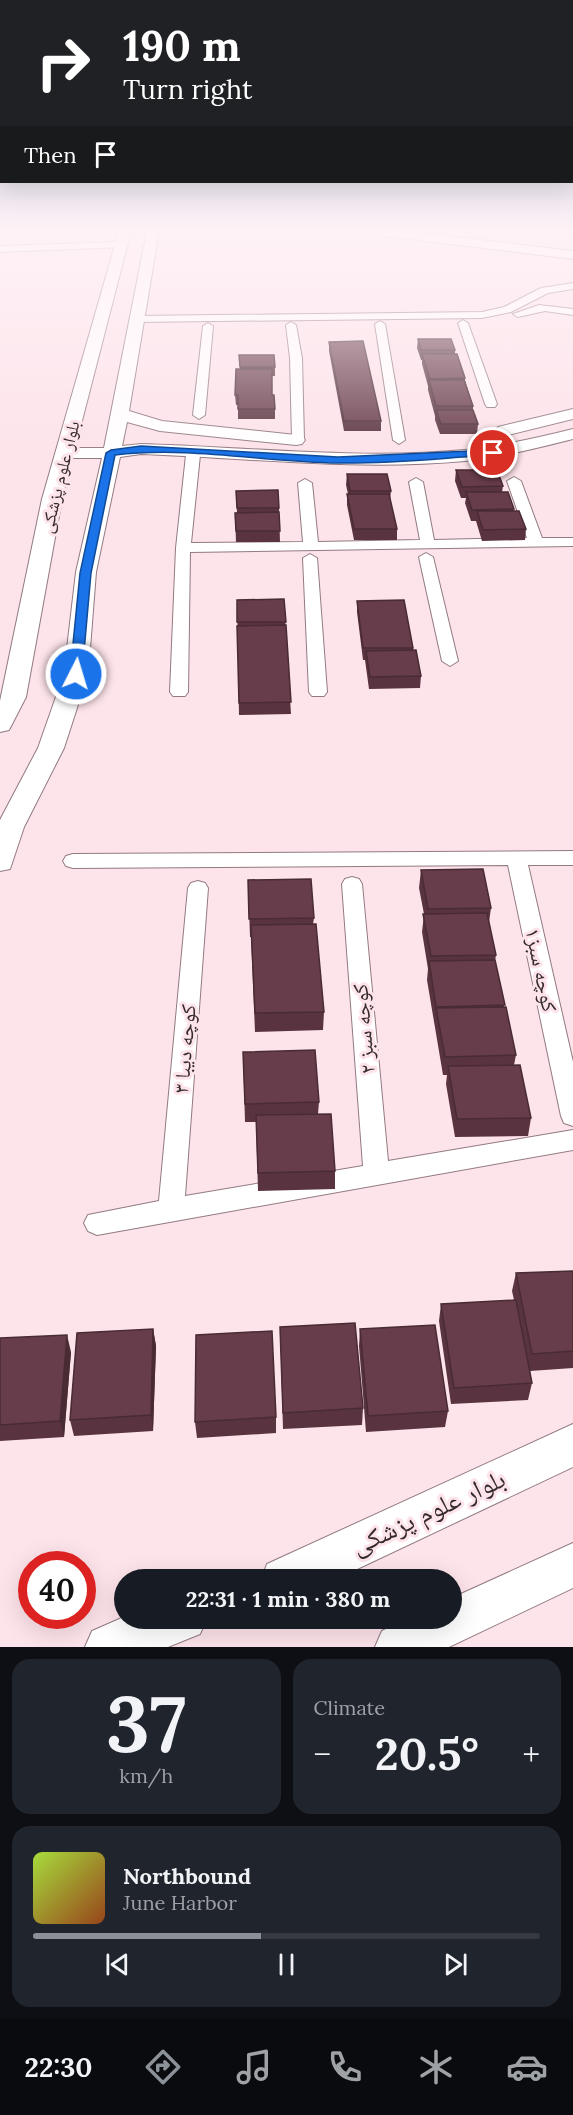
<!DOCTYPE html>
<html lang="en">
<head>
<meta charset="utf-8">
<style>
  :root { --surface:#171b24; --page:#20242c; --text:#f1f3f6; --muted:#9ea1a6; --line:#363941; --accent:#8c9099 }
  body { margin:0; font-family:Lora,"Noto Naskh Arabic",serif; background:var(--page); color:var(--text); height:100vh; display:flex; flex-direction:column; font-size:22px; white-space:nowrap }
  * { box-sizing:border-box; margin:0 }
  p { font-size:20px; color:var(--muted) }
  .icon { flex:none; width:33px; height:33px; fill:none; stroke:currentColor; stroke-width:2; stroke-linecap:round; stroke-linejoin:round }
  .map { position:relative; height:1647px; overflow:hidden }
  .side { display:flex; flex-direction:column; gap:12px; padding:12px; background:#0d0f14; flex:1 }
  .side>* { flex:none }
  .top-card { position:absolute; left:0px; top:0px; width:573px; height:183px; box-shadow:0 6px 24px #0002; background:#202124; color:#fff; overflow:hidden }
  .speed { position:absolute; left:18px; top:1551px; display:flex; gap:12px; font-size:30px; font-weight:700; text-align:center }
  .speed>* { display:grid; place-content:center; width:78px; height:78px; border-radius:50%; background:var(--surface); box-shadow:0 6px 24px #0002; line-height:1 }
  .speed .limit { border:9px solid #d22; background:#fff; color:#111 }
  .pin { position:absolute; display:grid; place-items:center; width:51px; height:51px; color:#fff; margin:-26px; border:3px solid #fff; border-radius:50%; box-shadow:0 2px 6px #0007 }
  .me { position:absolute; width:66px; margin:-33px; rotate:5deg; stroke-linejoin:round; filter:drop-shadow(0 0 4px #0008) }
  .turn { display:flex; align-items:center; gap:21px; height:126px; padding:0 24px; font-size:27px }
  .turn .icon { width:78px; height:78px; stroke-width:2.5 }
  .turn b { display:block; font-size:42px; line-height:51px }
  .then { display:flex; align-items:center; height:57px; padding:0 24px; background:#0003; gap:12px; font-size:22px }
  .big { font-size:45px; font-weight:700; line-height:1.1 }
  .side .card { flex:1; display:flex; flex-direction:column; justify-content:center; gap:9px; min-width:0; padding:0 21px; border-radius:18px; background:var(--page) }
  .side .dial { align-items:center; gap:0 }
  .dial b { font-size:78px; line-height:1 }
  .song { display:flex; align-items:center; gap:18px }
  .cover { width:72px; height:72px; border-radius:9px; background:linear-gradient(135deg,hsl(80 70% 55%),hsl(20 70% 35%)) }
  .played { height:6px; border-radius:3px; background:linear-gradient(90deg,var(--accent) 45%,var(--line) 45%) }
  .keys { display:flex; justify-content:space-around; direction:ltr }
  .heat { display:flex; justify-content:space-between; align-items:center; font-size:33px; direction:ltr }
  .side .tiles { flex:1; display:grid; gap:12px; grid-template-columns:1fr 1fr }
  .card:last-child { grid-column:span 2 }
  .trip { position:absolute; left:114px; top:1569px; width:348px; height:60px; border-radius:30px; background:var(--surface); box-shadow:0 6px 24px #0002; font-weight:700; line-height:60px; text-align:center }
  .dock { display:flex; height:96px; justify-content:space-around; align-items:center; background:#090b0e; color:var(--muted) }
  .dock .icon { width:42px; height:42px }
  .dock .active { color:var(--accent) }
  .dock b { font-size:27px; color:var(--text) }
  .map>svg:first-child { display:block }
</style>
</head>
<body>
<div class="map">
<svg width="573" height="1647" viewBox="0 0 573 1647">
  <rect width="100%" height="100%" fill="#fde3ea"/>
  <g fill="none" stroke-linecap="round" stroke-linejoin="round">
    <g stroke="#927a81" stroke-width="2">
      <g id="street">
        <path d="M121,242L124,243V247L0,252V246Z"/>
        <path d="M573,283V289L548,293L511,312L482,318L137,322L132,319L137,316L482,312L504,307L541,288Z"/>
        <path d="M539,305L573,309V315L545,311L518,317L513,314Z"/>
        <path d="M463,320L468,323L497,404L495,407H487L485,404L458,323Z"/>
        <path d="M380,321L385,324L405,440L399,444L393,440L375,324Z"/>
        <path d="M291,322L296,325L302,358L304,440L298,444L292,440L290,358L286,325Z"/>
        <path d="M208,323L213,326L205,415L199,419L193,415L203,326Z"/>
        <path d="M193,451L200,455L191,543L303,542L298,483L305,479L312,483L318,542L420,540L409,482L416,478L423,482L434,540L527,538L507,481L514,477L521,481L542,538H573V546L190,552L188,692L185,696H173L170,692L176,548L186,455Z"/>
        <path d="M426,553L433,557L458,661L450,666L442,661L419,557Z"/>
        <path d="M310,554L317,558L327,692L324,696H312L309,692L303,558Z"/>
        <path d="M573,851V865H528L573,1062V1126L564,1123L561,1116L508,865L73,868L66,866L63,861L66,856L73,854Z"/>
        <path d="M352,877L359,879L362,884L388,1161L573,1130V1150L97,1235L88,1231L84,1223L88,1215L159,1201L188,888L191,883L198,881L205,883L208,888L185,1196L363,1166L342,884L345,879Z"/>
      </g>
    </g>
    <g stroke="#927a81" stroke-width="2">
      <g id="secondary">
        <path d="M119,231H131L75,448H104L147,231H159L129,411L162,421L296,435L302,436L305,440L302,444L296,445L160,431L127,422L122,446L141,444C249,447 358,460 465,450C502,446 537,438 573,429V439C537,448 502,457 465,461C358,471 249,458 141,454L120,457L96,572L88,674L64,748L24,827L10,869L0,871V820L38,748L64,674L76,572L102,458H72L62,499L26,697L9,730L0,732V701L42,499Z"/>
        <path d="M370,231H404L573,251V259L376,235Z"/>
        <path d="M573,409V419L504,436L498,435L495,431L498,427Z"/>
        <path d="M573,1424V1467L334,1580H261L267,1564Z"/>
        <path d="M573,1543V1588L449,1647H375L382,1631L407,1618H452V1598Z"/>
        <path d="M124,1617V1618H207L200,1634L168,1647H85L92,1631Z"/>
      </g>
    </g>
    <use href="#street" fill="#fff" fill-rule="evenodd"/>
    <use href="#secondary" fill="#fff" fill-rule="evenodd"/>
  </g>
  <g fill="#593440">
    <path d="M418,339L455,350V354L465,378V380L473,406V410L478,424L477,434H440L435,420V416L428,390V386L422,364V360H421L417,348Z"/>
    <path d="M329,342L381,421V431H344L329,351Z"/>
    <path d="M239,355L275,367V376H272V395L275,409V419H238V405H236L235,395L240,369Z"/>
    <path d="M456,470L503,486L502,492L526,529L525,540L482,541L476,521H471L465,503L466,498H461L455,481Z"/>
    <path d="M347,474L391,491L390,500L397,529V540H354L347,505V494H348L346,485Z"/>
    <path d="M236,491L279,508L280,542H236L235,513H237Z"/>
    <path d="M284,599L291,714L239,715L237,600Z"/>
    <path d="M357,601L413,648V651L421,676L420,688L369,689L365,660H363L357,612Z"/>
    <path d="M421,870L491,908L489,922L496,955L495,961L504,1007L516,1055L514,1065L531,1118L528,1136L455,1137L446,1084L447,1075H443L427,980L428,969L422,932L424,914L419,888Z"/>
    <path d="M248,880L314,918L313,924L324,1012L323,1030L255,1032L251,937H250Z"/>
    <path d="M243,1052L319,1102L318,1114L335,1171V1189L258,1191L256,1122H245Z"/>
    <path d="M573,1271V1368L530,1371L532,1383L528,1400L451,1404L439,1321L441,1304L514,1300L512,1291L516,1273Z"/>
    <path d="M280,1327L363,1408L362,1425L283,1429Z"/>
    <path d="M153,1329L156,1346L153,1431L74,1436L70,1420Z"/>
    <path d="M360,1329L448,1411L445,1427L366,1432L359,1346Z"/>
    <path d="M0,1338L71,1352L64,1437L0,1441Z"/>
    <path d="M276,1417V1433L197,1438L195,1422Z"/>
  </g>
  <g fill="#492b34">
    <path d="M153,1329L156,1346L153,1431L151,1415Z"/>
    <path d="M67,1335L71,1352L64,1437L60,1421Z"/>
  </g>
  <g fill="#683d4b" stroke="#492b34" stroke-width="1.5">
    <path d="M418,339H451L455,350H421Z"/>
    <path d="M363,341L381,421H344L329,342Z"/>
    <path d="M422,354H457L465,378L430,379Z"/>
    <path d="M239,355H274L275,367H240Z"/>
    <path d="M236,369H272V395H274L275,409H238V395H235Z"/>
    <path d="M429,380H464L473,406H436Z"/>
    <path d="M436,410H473L478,424H441Z"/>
    <path d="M456,470H497L503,486L462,487Z"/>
    <path d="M347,474H387L391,491H350Z"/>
    <path d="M278,490L279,508H237L236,491Z"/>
    <path d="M466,492H508L514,509L472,510Z"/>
    <path d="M347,494H389L397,529H354Z"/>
    <path d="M477,511H519L526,529L483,530Z"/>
    <path d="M279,512L280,531H236L235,513Z"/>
    <path d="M284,599L286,622H237V600Z"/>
    <path d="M404,600L413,648H363L357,601Z"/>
    <path d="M286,625L291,702L239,703L237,626Z"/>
    <path d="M416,650L421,676L370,677L366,651Z"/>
    <path d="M483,869L491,908L428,909L421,870Z"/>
    <path d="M311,879L314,918L249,919L248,880Z"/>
    <path d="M487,913L496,955L431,956L423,914Z"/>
    <path d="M316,924L324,1012L255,1013L251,925Z"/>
    <path d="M495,960L505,1005L436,1007L429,961Z"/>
    <path d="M506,1007L516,1055L445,1057L436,1008Z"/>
    <path d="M315,1050L319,1102L245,1104L243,1052Z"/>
    <path d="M520,1065L531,1118L457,1119L448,1066Z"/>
    <path d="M331,1114L335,1171L258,1173L256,1115Z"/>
    <path d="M573,1271V1351L532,1354L516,1273Z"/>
    <path d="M516,1300L532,1383L454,1388L441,1304Z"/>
    <path d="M355,1323L363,1408L283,1413L280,1327Z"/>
    <path d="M435,1325L448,1411L368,1416L360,1329Z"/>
    <path d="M153,1329L151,1415L70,1420L77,1333Z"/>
    <path d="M272,1331L276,1417L195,1422L196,1335Z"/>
    <path d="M67,1335L60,1421L0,1425V1338Z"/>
  </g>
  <linearGradient id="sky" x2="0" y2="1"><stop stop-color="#9da9cf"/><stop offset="0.5" stop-color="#fef2f6"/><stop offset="1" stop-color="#fef2f6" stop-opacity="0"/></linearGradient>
  <rect width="573" height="461" fill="url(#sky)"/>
  <path fill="#1a73e8" stroke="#114b97" stroke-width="1.5" d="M141,446L338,457L493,450L497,453L493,455C442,458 389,464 338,463C264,462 189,446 115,455L91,573L82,674L76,678L72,677L70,674L80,573L106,453L111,450Z"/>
  <g text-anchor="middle" stroke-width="6" stroke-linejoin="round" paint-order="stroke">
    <g font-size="18" fill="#352b2e" stroke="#fde3ea">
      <text transform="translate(60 477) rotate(-76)" y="6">بلوار علوم پزشکی</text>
    </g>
    <g font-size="21" fill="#352b2e" stroke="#fde3ea">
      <text transform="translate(541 970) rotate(78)" y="7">کوچه سبز۱</text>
      <text transform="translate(364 1029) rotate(-95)" y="7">کوچه سبز ۲</text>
      <text transform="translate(185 1049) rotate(-85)" y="7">کوچه دیبا ۳</text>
    </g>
    <g font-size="26" fill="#352b2e" stroke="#fde3ea">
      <text transform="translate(428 1512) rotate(-25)" y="9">بلوار علوم پزشکی</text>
    </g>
  </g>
</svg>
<div class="speed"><div class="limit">40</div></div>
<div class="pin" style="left:493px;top:453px;background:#d93025"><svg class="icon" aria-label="arrive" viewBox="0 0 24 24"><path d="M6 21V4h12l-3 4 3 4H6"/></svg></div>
<svg class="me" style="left:76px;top:674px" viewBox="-20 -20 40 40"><circle r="17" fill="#1a73e8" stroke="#fff" stroke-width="3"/><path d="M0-11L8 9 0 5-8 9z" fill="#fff"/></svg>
<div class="trip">22:31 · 1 min · 380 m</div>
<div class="top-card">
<div class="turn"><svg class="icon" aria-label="right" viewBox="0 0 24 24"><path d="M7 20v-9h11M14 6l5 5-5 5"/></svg><div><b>190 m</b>Turn right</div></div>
<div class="then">Then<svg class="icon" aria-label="arrive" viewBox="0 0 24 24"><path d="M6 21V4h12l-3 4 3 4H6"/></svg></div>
</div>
</div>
<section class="side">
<div class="tiles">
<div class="card dial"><b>37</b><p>km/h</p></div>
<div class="card"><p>Climate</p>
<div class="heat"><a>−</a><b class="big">20.5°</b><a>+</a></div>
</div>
<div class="card">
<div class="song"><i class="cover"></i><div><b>Northbound</b><p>June Harbor</p></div></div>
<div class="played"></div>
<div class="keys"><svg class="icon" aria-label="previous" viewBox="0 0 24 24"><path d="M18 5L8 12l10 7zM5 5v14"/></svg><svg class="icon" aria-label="pause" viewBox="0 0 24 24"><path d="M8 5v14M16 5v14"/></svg><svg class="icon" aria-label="next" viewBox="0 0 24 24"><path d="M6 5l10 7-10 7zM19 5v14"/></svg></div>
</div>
</div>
</section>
<nav class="dock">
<b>22:30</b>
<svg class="icon active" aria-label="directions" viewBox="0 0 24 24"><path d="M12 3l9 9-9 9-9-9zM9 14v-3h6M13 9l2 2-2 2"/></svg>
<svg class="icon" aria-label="music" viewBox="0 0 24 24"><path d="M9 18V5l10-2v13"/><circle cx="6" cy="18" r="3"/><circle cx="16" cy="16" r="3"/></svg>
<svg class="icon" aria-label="phone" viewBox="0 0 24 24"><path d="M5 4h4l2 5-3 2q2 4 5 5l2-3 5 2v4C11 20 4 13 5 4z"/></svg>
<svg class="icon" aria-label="climate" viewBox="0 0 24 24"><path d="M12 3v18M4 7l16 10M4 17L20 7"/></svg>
<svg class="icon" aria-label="car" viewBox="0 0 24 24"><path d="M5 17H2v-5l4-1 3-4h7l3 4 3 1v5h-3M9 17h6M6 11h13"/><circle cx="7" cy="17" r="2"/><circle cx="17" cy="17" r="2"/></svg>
</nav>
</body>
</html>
